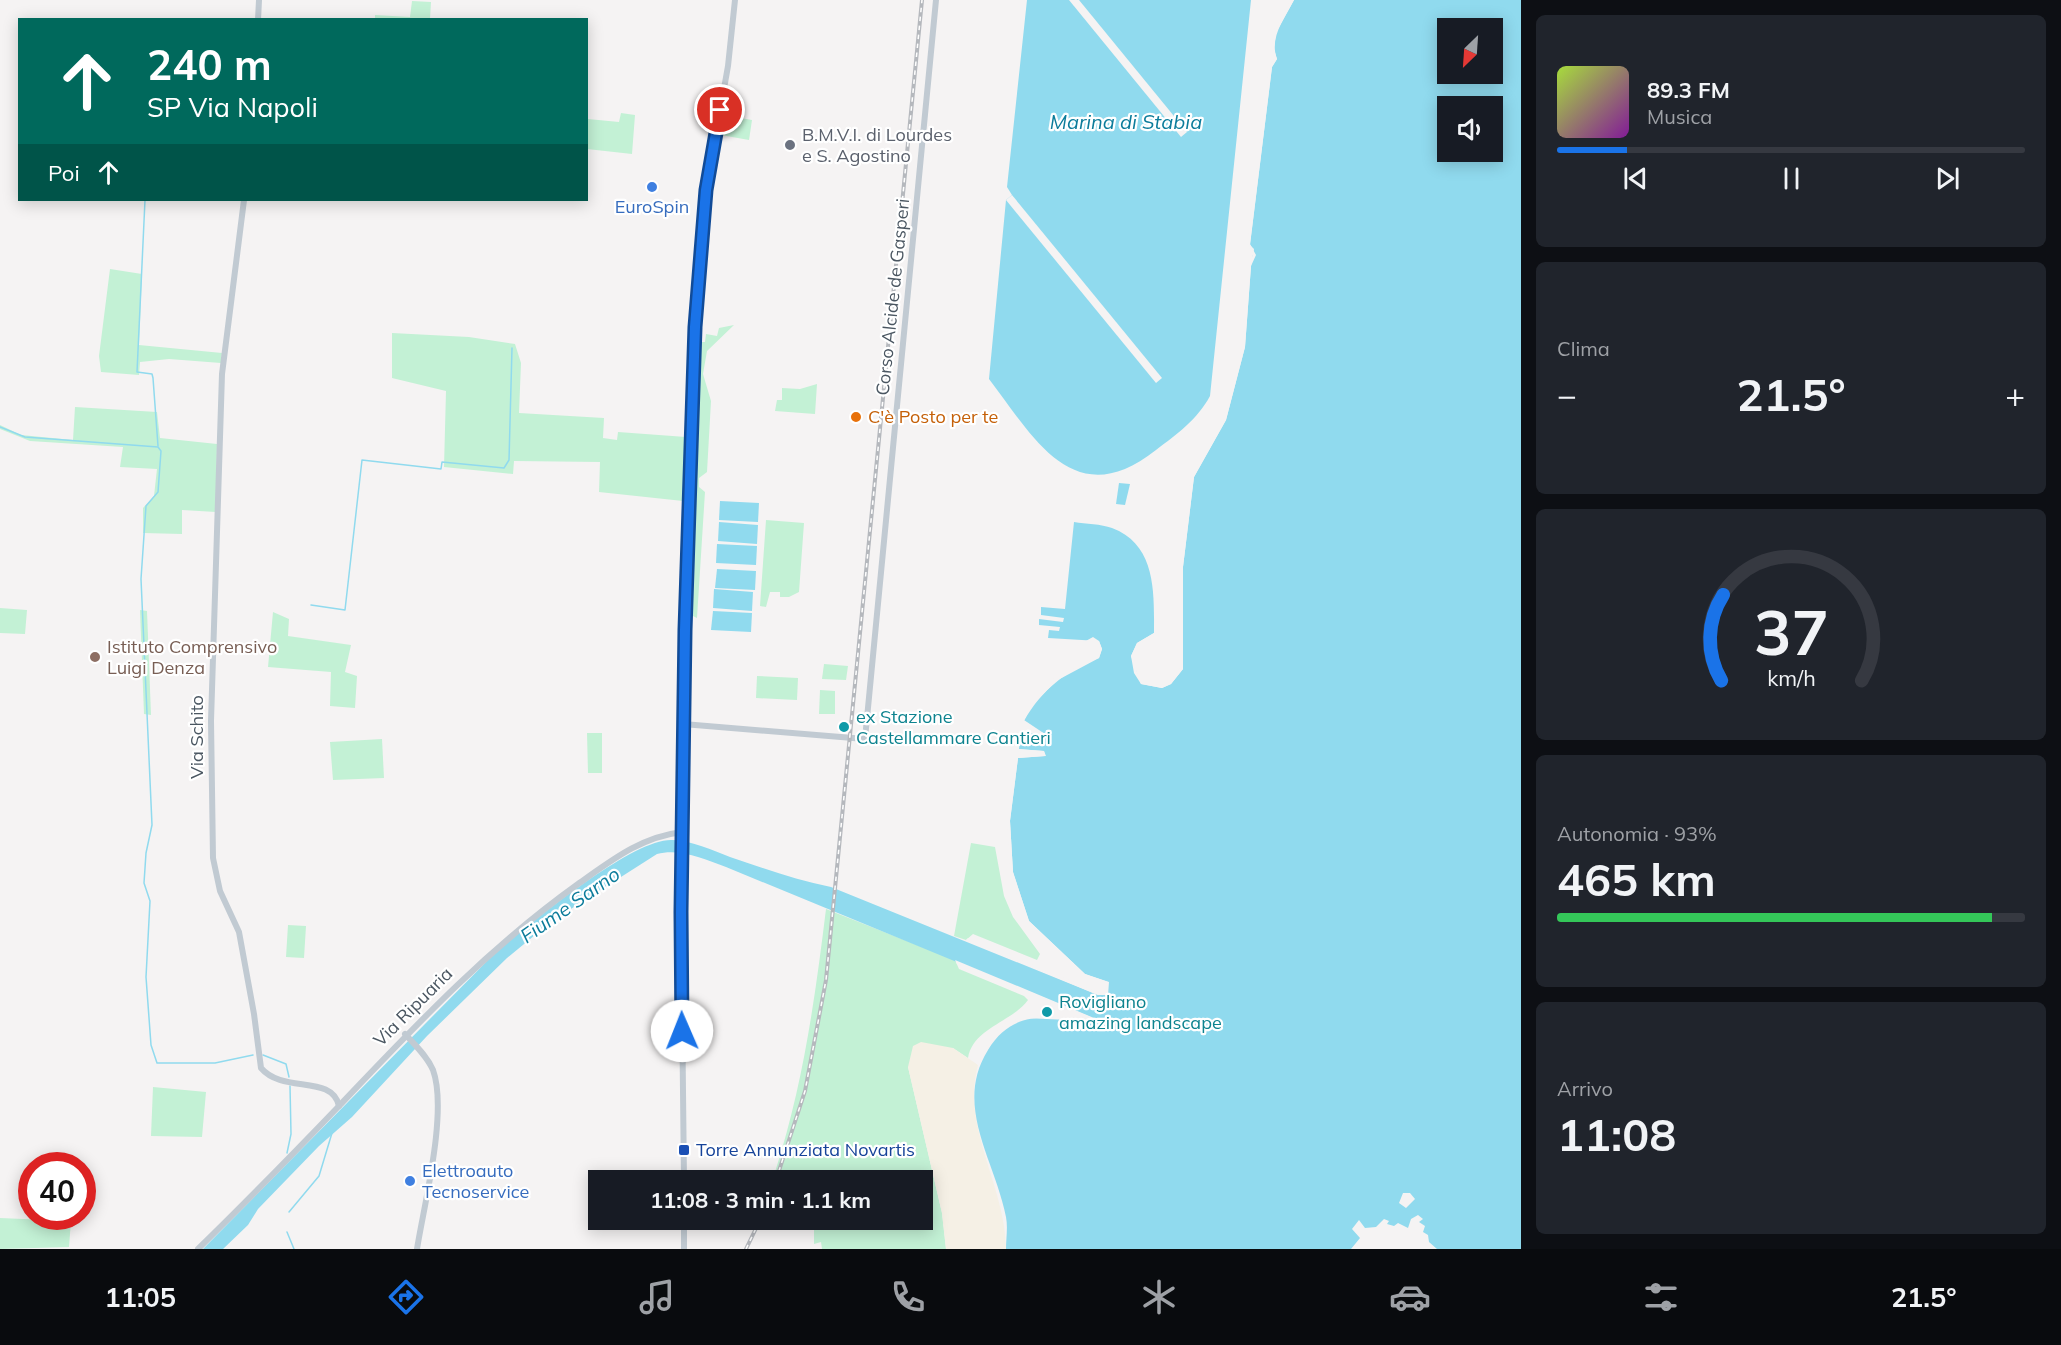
<!DOCTYPE html>
<html lang="it">
<head>
<meta charset="utf-8">
<style>
  :root { --surface:#171b24; --page:#20242c; --text:#f1f3f6; --muted:#9ea1a6; --line:#363941; --accent:#1a73e8 }
  body { margin:0; font-family:Mulish,sans-serif; background:var(--page); color:var(--text); height:100vh; display:flex; flex-direction:column; font-size:22px; white-space:nowrap }
  * { box-sizing:border-box; margin:0 }
  p { font-size:20px; color:var(--muted) }
  .icon { flex:none; width:33px; height:33px; fill:none; stroke:currentColor; stroke-width:2; stroke-linecap:round; stroke-linejoin:round }
  .map { position:relative; flex:1; overflow:hidden }
  .details { display:flex; flex-direction:column; gap:15px; padding:15px; background:#0d0f14; width:540px }
  .details>* { flex:none }
  .top-card { position:absolute; left:18px; top:18px; width:570px; height:183px; border-radius:0px; box-shadow:0 3px 15px #0003; background:#00695c; color:#fff; overflow:hidden }
  .needle { width:39px; rotate:205deg }
  .tools { position:absolute; left:1437px; top:18px; display:grid; gap:12px }
  .tools a { display:grid; place-items:center; width:66px; height:66px; border-radius:0px; background:var(--surface); box-shadow:0 3px 15px #0003; font-size:30px }
  .speed { position:absolute; left:18px; top:1152px; display:flex; gap:12px; font-size:30px; font-weight:700; text-align:center }
  .speed>* { display:grid; place-content:center; width:78px; height:78px; border-radius:50%; background:var(--surface); box-shadow:0 3px 15px #0003; line-height:1 }
  .speed .limit { border:9px solid #d22; background:#fff; color:#111 }
  .pin { position:absolute; display:grid; place-items:center; width:51px; height:51px; color:#fff; margin:-26px; border:3px solid #fff; border-radius:50%; box-shadow:0 2px 6px #0007 }
  .me { position:absolute; width:66px; margin:-33px; rotate:359deg; stroke-linejoin:round; filter:drop-shadow(0 0 4px #0008) }
  .turn { display:flex; align-items:center; gap:21px; height:126px; padding:0 30px; font-size:27px }
  .turn .icon { width:78px; height:78px; stroke-width:2.5 }
  .turn b { display:block; font-size:42px; line-height:51px }
  .then { display:flex; align-items:center; height:57px; padding:0 30px; background:#0003; gap:12px; font-size:22px }
  .big { font-size:45px; font-weight:700; line-height:1.1 }
  .details .widget { flex:1; display:flex; flex-direction:column; justify-content:center; gap:9px; min-width:0; padding:0 21px; border-radius:9px; background:var(--page) }
  .details .dial { align-items:center; gap:0 }
  .dial svg { height:156px; overflow:visible; fill:none; stroke:var(--line); stroke-width:7; stroke-linecap:round; text-anchor:middle }
  .dial text { fill:var(--text); stroke:none }
  .song { display:flex; align-items:center; gap:18px }
  .cover { width:72px; height:72px; border-radius:9px; background:linear-gradient(135deg,hsl(80 70% 55%),hsl(290 70% 35%)) }
  .played { height:6px; border-radius:3px; background:linear-gradient(90deg,var(--accent) 15%,var(--line) 15%) }
  .keys { display:flex; justify-content:space-around; direction:ltr }
  .heat { display:flex; justify-content:space-between; align-items:center; font-size:33px; direction:ltr }
  .charge { height:9px; border-radius:4px; background:linear-gradient(90deg,#34c759 93%,var(--line) 0) }
  .trip { position:absolute; left:588px; top:1170px; width:345px; height:60px; border-radius:0px; background:var(--surface); box-shadow:0 3px 15px #0003; font-weight:700; line-height:60px; text-align:center }
  .tab-bar { display:flex; height:96px; justify-content:space-around; align-items:center; background:#090b0e; color:var(--muted) }
  .tab-bar .icon { width:42px; height:42px }
  .tab-bar .active { color:var(--accent) }
  .tab-bar b { font-size:27px; color:var(--text) }
  main { display:flex; flex:1; min-height:0 }
  .map>svg:first-child { display:block }
</style>
</head>
<body>
<main>
<div class="map">
<svg width="1521" height="1249" viewBox="0 0 1521 1249">
  <rect width="100%" height="100%" fill="#f5f3f3"/>
  <g fill="#c3f1d5">
    <path d="M412,1L431,2L430,19H375V15L410,17Z"/>
    <path d="M621,113L635,115L632,154L587,149L588,119L619,122Z"/>
    <path d="M724,115L752,120L749,140L721,135Z"/>
    <path d="M110,269L142,274L139,345L222,353L221,363L169,359L140,362L139,375L101,372L99,356Z"/>
    <path d="M734,325L707,351L703,374L711,401L707,472L699,478V487L705,492L697,618L691,615L700,342H705L706,334L717,336L719,328Z"/>
    <path d="M392,333L469,337L515,344L521,363L519,413L604,418L603,438L617,440L618,432L686,437L683,501L599,492L600,462L514,461L513,474L444,467L446,391L392,378Z"/>
    <path d="M817,384L815,414L775,411L777,400H782V388L800,389Z"/>
    <path d="M75,407L157,412L160,438L217,444L216,512L182,510V534L143,533V508L154,496L157,469L120,467L123,447L30,441L0,429V425L21,435L73,440Z"/>
    <path d="M766,520L804,523L799,592L789,597H780V592H770L766,607L760,606Z"/>
    <path d="M0,608L27,610L25,634L0,633Z"/>
    <path d="M140,610L147,611L151,715L144,714Z"/>
    <path d="M273,612L289,619L288,636L351,645L345,672L357,676L355,708L330,706L331,672L268,667Z"/>
    <path d="M824,664L848,666L846,680L822,679Z"/>
    <path d="M757,676L798,678L797,700L756,698Z"/>
    <path d="M820,690L835,691V714H819Z"/>
    <path d="M587,733H602V773H588Z"/>
    <path d="M382,739L384,778L333,780L330,742Z"/>
    <path d="M971,843L995,847L1004,896L1013,917L1040,954L1037,960L973,934L966,940L954,936Z"/>
    <path d="M826,909L955,960L959,969L1024,996L1028,1000C1012,1022 973,1028 968,1058L953,1048L908,1067L942,1213L946,1249H822L821,1242L814,1244V1220H922V1180H802L775,1172C803,1085 815,999 826,909Z"/>
    <path d="M288,925L306,926L304,958L286,957Z"/>
    <path d="M153,1087L206,1092L202,1137L151,1136Z"/>
    <path d="M0,1218L71,1221L69,1247L0,1249Z"/>
  </g>
  <path fill="#f5f0e5" d="M921,1042L953,1048L978,1065C961,1127 1006,1187 1006,1249H946L942,1213L908,1067L913,1046Z"/>
  <g fill="#90daee" fill-rule="evenodd">
    <path d="M1027,0H1251L1210,396C1197,420 1177,434 1156,450C1074,515 1034,438 989,379L1006,200L1012,195L1007,187Z"/>
    <path d="M1294,0H1521V1249H1437L1429,1242L1428,1235L1423,1232L1425,1226L1419,1222L1423,1219L1418,1215L1411,1219L1408,1228L1398,1223L1394,1226L1387,1224L1389,1221L1384,1219L1376,1227L1365,1228L1359,1220L1352,1229L1360,1238L1351,1249H1006C1006,1239 1008,1227 1006,1217C995,1160 953,1106 988,1050C1013,1009 1047,1017 1089,1021L1093,1018L726,867C704,859 680,848 657,854L552,921L507,958L427,1036L352,1117L319,1146L258,1209L248,1225L223,1249H203L497,951C530,924 633,837 673,840C692,841 712,850 730,857C763,868 796,880 831,887L1098,995H1108V982L1085,974L1029,921L1013,872L1010,821L1018,758L1045,756L1044,751L1019,749L1021,733L1043,734L1024,721C1041,690 1067,670 1099,658L1102,649L1099,641L1048,638L1049,630L1059,631L1060,627L1039,625V619L1063,622L1064,618L1041,615V607L1065,609L1074,522C1086,524 1101,524 1112,528C1157,545 1154,594 1154,633L1137,643L1131,656L1141,684L1162,688L1171,684L1183,669V567L1194,477L1226,420L1245,347L1251,266L1254,249L1250,245L1272,67L1277,59C1269,38 1284,19 1294,0ZM1448,28H1492V74H1448ZM1448,106H1492V152H1448ZM1403,1193H1410L1415,1199L1406,1208L1399,1203Z"/>
    <path d="M1119,483L1130,484L1125,505L1116,504Z"/>
    <path d="M720,501L759,503L758,522L719,520Z"/>
    <path d="M719,522L758,525L757,544L718,541Z"/>
    <path d="M717,544L757,546L756,565L716,563Z"/>
    <path d="M717,569L756,571L755,590L715,588Z"/>
    <path d="M714,589L753,592L752,611L713,608Z"/>
    <path d="M713,611L752,613L751,632L711,630Z"/>
  </g>
  <g fill="#f5f3f3">
    <path d="M1069,0H1079L1187,132L1181,137Z"/>
    <path d="M1290,0H1294L1276,33L1274,49L1277,59L1272,67L1250,244L1256,255L1251,266L1245,347L1226,420L1194,477L1183,567V669L1171,684L1162,688L1141,684L1134,673L1131,656L1137,643L1154,633L1157,634L1139,645L1134,656L1137,672L1143,681L1162,684L1170,681L1180,668V567L1191,476L1223,419L1242,346L1248,265L1253,255L1247,244L1269,67L1274,59L1271,49L1273,32Z"/>
    <path d="M1012,195L1162,378L1156,383L1006,200Z"/>
    <path d="M1093,637L1099,641L1102,649L1099,658L1056,681L1032,706L1024,720L1045,734L1018,732L1034,731L1021,720L1030,704L1054,678L1097,656L1099,649L1096,643L1084,642Z"/>
    <path d="M1016,749L1044,751L1046,756L1018,758L1010,821L1013,872L1029,921L1085,974L1109,982L1108,995H1098L966,940L968,938L1098,992H1105L1106,985L1083,976L1026,922L1010,873L1007,820L1016,757L1039,753L1019,752Z"/>
    <path d="M955,960L1032,992L1094,1018L1090,1021L1025,1018L1007,1026L996,1036L978,1065L976,1063L994,1034L1006,1023L1025,1015L1086,1018L957,964Z"/>
  </g>
  <g fill="none" stroke-linecap="round" stroke-linejoin="round">
    <g stroke="#90daee" stroke-width="1.5">
      <path d="M145,200L137,372L152,374L153,378L158,446"/>
      <path d="M0,427L25,437L158,447L161,451L158,492L146,506L141,579L152,825L146,853L144,883L150,901L146,977L151,1045L157,1063H215L253,1055"/>
      <path d="M311,605L345,610L362,460L441,469L442,462L504,468L509,460L512,348"/>
      <path d="M263,1055L286,1064L289,1077"/>
      <path d="M287,1153L291,1134L290,1086"/>
      <path d="M289,1212L319,1176L332,1133"/>
      <path d="M287,1232L294,1249"/>
    </g>
    <g stroke="#c1cad2" stroke-width="6">
      <path d="M258,20L259,0"/>
      <path d="M244,200L222,374L211,721L213,858L220,891L239,932L254,1014L261,1068C283,1094 332,1074 339,1106"/>
      <path d="M683,724L865,739L936,0"/>
      <path d="M405,1034C415,1045 427,1056 433,1070C448,1111 424,1205 417,1249"/>
      <path d="M684,1180L681,913L685,630L695,327L706,190L728,66L735,0"/>
      <path d="M198,1249C246,1202 293,1154 339,1106C416,1025 486,950 578,884C612,860 641,837 682,832"/>
      <path d="M684,1249V1220"/>
    </g>
    <g stroke="#b5b8bd" stroke-width="4">
      <g id="rail">
        <path d="M776,1180L805,1091L826,980L922,0"/>
        <path d="M746,1249L760,1220"/>
      </g>
    </g>
    <use href="#rail" stroke="#fff" stroke-width="1.5" stroke-dasharray="4.5" stroke-linecap="butt"/>
  </g>
  <g fill="none" stroke-linecap="round" stroke-linejoin="round">
    <g stroke="#114b97" stroke-width="15">
      <path id="route" d="M682,1031L681,912L685,630L695,327L706,190L720,110"/>
    </g>
    <use href="#route" stroke="#1a73e8" stroke-width="10"/>
  </g>
  <circle fill="#6b7280" stroke="#fff" stroke-width="2" cx="790" cy="145" r="6"/>
  <g fill="#3f7fe0" stroke="#fff" stroke-width="2">
    <circle cx="652" cy="187" r="6"/>
    <circle cx="410" cy="1181" r="6"/>
  </g>
  <circle fill="#e8710a" stroke="#fff" stroke-width="2" cx="856" cy="417" r="6"/>
  <circle fill="#8d6e63" stroke="#fff" stroke-width="2" cx="95" cy="657" r="6"/>
  <g fill="#0f9aa8" stroke="#fff" stroke-width="2">
    <circle cx="844" cy="727" r="6"/>
    <circle cx="1047" cy="1012" r="6"/>
  </g>
  <rect fill="#1a4fb4" stroke="#fff" stroke-width="2" x="678" y="1144" width="12" height="12" rx="3"/>
  <g text-anchor="middle" stroke-width="4.5" stroke-linejoin="round" paint-order="stroke">
    <g font-size="18" fill="#5b616d" stroke="#fff" text-anchor="start">
      <text x="802" y="141">B.M.V.I. di Lourdes<tspan x="802" dy="21">e S. Agostino</tspan></text>
    </g>
    <g font-size="18" fill="#366cbe" stroke="#fff">
      <text x="652" y="213">EuroSpin</text>
      <text x="422" y="1177" text-anchor="start">Elettroauto<tspan x="422" dy="21">Tecnoservice</tspan></text>
    </g>
    <g font-size="18" fill="#4a5661" stroke="#fff">
      <text transform="translate(893 297) rotate(-84)" y="6">Corso Alcide de Gasperi</text>
      <text transform="translate(197 737) rotate(-90)" y="6">Via Schito</text>
      <text transform="translate(413 1007) rotate(-45)" y="6">Via Ripuaria</text>
    </g>
    <g font-size="18" fill="#c56008" stroke="#fff" text-anchor="start">
      <text x="868" y="423">C'è Posto per te</text>
    </g>
    <g font-size="18" fill="#785e54" stroke="#fff" text-anchor="start">
      <text x="107" y="653">Istituto Comprensivo<tspan x="107" dy="21">Luigi Denza</tspan></text>
    </g>
    <g font-size="18" fill="#0d838f" stroke="#fff" text-anchor="start">
      <text x="856" y="723">ex Stazione<tspan x="856" dy="21">Castellammare Cantieri</tspan></text>
      <text x="1059" y="1008">Rovigliano<tspan x="1059" dy="21">amazing landscape</tspan></text>
    </g>
    <g font-size="18" fill="#164399" stroke="#fff" text-anchor="start">
      <text x="696" y="1156">Torre Annunziata Novartis</text>
    </g>
    <g font-size="20" font-style="italic" fill="#0c7c9b" stroke="#fff">
      <text x="1126" y="129">Marina di Stabia</text>
      <text transform="translate(570 905) rotate(-35)" y="7">Fiume Sarno</text>
    </g>
  </g>
</svg>
<div class="tools">
<a><svg class="needle" viewBox="-14 -14 28 28"><path d="M0-13l5 13h-10z" fill="#e53935"/><path d="M0 13l5-13h-10z" fill="#9ea1a6"/></svg></a>
<a><svg class="icon" aria-label="sound" viewBox="0 0 24 24"><path d="M4 9h4l5-4v14l-5-4H4zM17 9q2 3 0 6"/></svg></a>
</div>
<div class="speed"><div class="limit">40</div></div>
<div class="pin" style="left:720px;top:110px;background:#d93025"><svg class="icon" aria-label="arrive" viewBox="0 0 24 24"><path d="M6 21V4h12l-3 4 3 4H6"/></svg></div>
<svg class="me" style="left:682px;top:1031px" viewBox="-20 -20 40 40"><circle r="19" fill="#fff"/><path d="M0-13L10 11 0 6-10 11z" fill="#1a73e8"/></svg>
<div class="trip">11:08 · 3 min · 1.1 km</div>
<div class="top-card">
<div class="turn"><svg class="icon" aria-label="ahead" viewBox="0 0 24 24"><path d="M12 20V5M6 11l6-6 6 6"/></svg><div><b>240 m</b>SP Via Napoli</div></div>
<div class="then">Poi<svg class="icon" aria-label="ahead" viewBox="0 0 24 24"><path d="M12 20V5M6 11l6-6 6 6"/></svg></div>
</div>
</div>
<section class="details">
<div class="widget">
<div class="song"><i class="cover"></i><div><b>89.3 FM</b><p>Musica</p></div></div>
<div class="played"></div>
<div class="keys"><svg class="icon" aria-label="previous" viewBox="0 0 24 24"><path d="M18 5L8 12l10 7zM5 5v14"/></svg><svg class="icon" aria-label="pause" viewBox="0 0 24 24"><path d="M8 5v14M16 5v14"/></svg><svg class="icon" aria-label="next" viewBox="0 0 24 24"><path d="M6 5l10 7-10 7zM19 5v14"/></svg></div>
</div>
<div class="widget"><p>Clima</p>
<div class="heat"><a>−</a><b class="big">21.5°</b><a>+</a></div>
</div>
<div class="widget dial"><svg viewBox="0 0 100 80">
<path d="M14 69A42 42 0 1 1 86 69"/>
<path d="M14 69A42 42 0 0 1 15 25" stroke="#1a73e8"/>
<text x="50" y="56" font-size="32" font-weight="700">37</text>
<text x="50" y="72" font-size="11">km/h</text>
</svg></div>
<div class="widget"><p>Autonomia · 93%</p><b class="big">465 km</b><div class="charge"></div></div>
<div class="widget"><p>Arrivo</p><b class="big">11:08</b></div>
</section>
</main>
<nav class="tab-bar">
<b>11:05</b>
<svg class="icon active" aria-label="directions" viewBox="0 0 24 24"><path d="M12 3l9 9-9 9-9-9zM9 14v-3h6M13 9l2 2-2 2"/></svg>
<svg class="icon" aria-label="music" viewBox="0 0 24 24"><path d="M9 18V5l10-2v13"/><circle cx="6" cy="18" r="3"/><circle cx="16" cy="16" r="3"/></svg>
<svg class="icon" aria-label="phone" viewBox="0 0 24 24"><path d="M5 4h4l2 5-3 2q2 4 5 5l2-3 5 2v4C11 20 4 13 5 4z"/></svg>
<svg class="icon" aria-label="climate" viewBox="0 0 24 24"><path d="M12 3v18M4 7l16 10M4 17L20 7"/></svg>
<svg class="icon" aria-label="car" viewBox="0 0 24 24"><path d="M5 17H2v-5l4-1 3-4h7l3 4 3 1v5h-3M9 17h6M6 11h13"/><circle cx="7" cy="17" r="2"/><circle cx="17" cy="17" r="2"/></svg>
<svg class="icon" aria-label="filters" viewBox="0 0 24 24"><path d="M4 7h16M4 17h16"/><circle cx="9" cy="7" r="2"/><circle cx="15" cy="17" r="2"/></svg>
<b>21.5°</b>
</nav>
</body>
</html>
